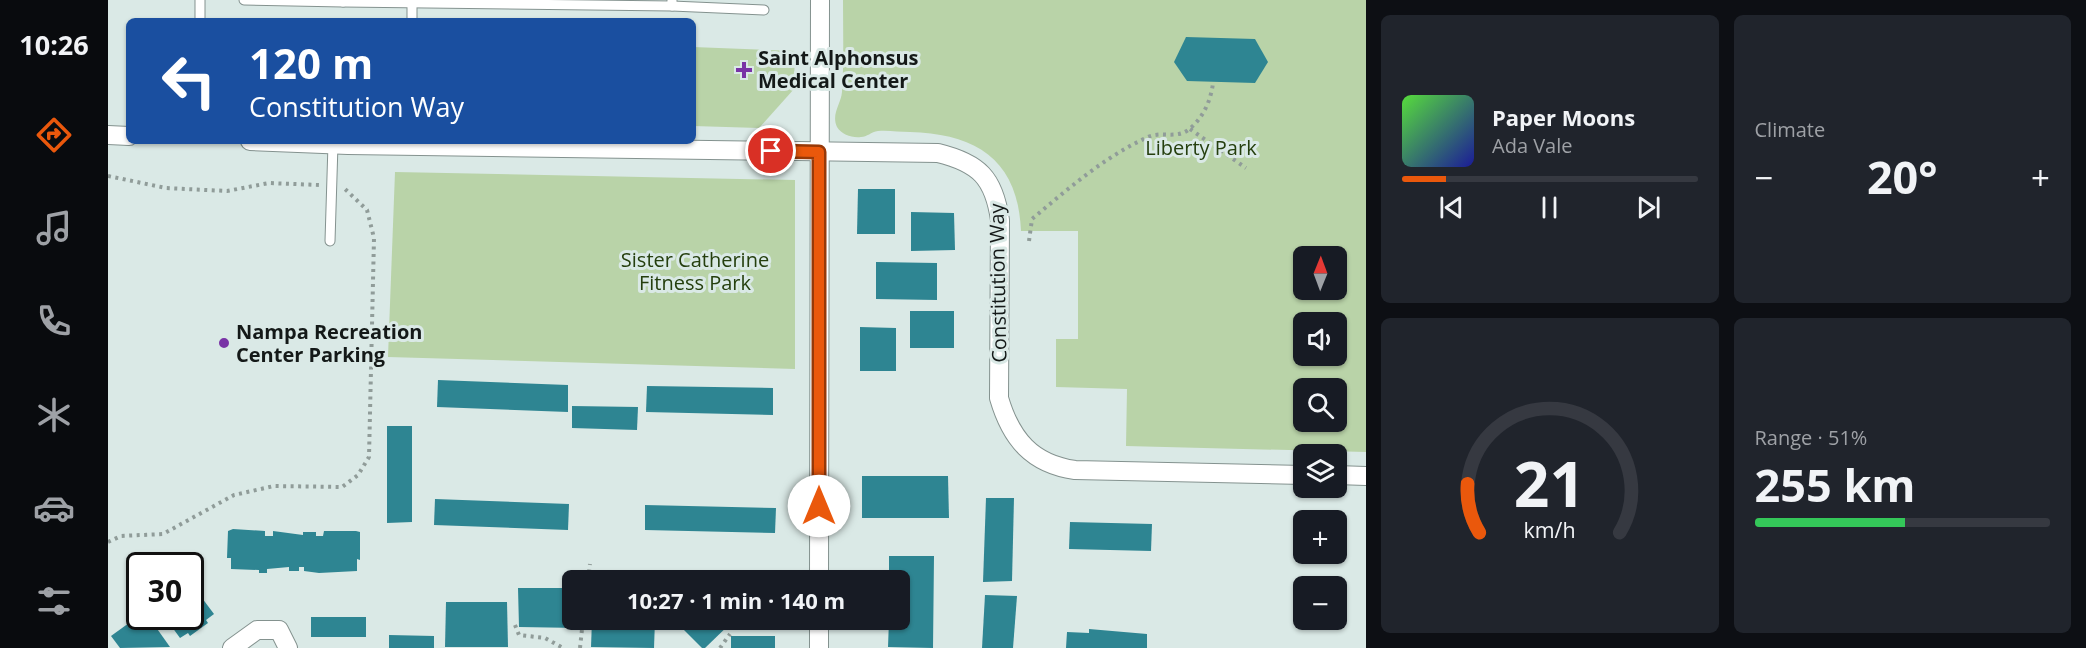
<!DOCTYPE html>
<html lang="en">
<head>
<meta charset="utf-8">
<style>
  :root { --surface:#171b24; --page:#20242c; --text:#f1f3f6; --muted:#9ea1a6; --line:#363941; --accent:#ea580c }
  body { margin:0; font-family:"Open Sans",sans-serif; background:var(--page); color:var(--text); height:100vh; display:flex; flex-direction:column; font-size:22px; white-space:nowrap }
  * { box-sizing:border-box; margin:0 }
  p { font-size:20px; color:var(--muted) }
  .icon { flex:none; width:33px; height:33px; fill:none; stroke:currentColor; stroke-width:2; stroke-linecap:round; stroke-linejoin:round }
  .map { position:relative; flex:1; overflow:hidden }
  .sheet { display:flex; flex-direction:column; gap:15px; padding:15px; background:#0d0f14; width:720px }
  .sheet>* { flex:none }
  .banner { position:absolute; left:18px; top:18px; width:570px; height:126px; border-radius:9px; box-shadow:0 2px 4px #0004; background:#1a4fa0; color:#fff; overflow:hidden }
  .needle { width:39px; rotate:1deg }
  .fabs { position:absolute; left:1185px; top:246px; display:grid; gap:12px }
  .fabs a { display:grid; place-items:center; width:54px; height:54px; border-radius:9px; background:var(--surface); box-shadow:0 2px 4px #0004; font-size:30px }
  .speed { position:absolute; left:18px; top:552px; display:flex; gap:12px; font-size:30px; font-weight:700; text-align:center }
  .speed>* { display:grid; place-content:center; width:78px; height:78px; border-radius:50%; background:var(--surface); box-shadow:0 2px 4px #0004; line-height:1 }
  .speed .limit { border:3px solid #111; border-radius:9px; background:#fff; color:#111 }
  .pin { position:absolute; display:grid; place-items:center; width:51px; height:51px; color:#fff; margin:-26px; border:3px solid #fff; border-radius:50%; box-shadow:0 2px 6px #0007 }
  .me { position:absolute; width:66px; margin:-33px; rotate:0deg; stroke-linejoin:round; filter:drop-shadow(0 0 4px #0008) }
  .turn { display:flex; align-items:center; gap:21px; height:126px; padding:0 24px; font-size:27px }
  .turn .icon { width:78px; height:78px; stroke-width:2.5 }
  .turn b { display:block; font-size:42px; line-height:51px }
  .big { font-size:45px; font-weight:700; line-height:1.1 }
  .sheet .card { flex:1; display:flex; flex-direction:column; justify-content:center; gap:9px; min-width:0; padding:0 21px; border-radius:9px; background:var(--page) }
  .sheet .dial { align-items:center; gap:0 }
  .dial svg { height:156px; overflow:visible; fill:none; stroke:var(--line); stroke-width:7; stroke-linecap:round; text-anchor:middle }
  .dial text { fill:var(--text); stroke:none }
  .song { display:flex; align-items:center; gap:18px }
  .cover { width:72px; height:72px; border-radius:9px; background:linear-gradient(135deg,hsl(110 70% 55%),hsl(240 70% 35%)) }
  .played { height:6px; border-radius:3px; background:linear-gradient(90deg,var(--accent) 15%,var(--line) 15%) }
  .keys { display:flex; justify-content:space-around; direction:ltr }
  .heat { display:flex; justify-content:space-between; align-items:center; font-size:33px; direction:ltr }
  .charge { height:9px; border-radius:4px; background:linear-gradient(90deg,#34c759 51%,var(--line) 0) }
  .sheet .tiles { flex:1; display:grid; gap:15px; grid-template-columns:repeat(2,1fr) }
  .trip { position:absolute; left:454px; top:570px; width:348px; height:60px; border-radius:9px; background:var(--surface); box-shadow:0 2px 4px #0004; font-weight:700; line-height:60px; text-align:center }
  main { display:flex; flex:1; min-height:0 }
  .tabs { display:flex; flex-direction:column; width:108px; justify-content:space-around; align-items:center; background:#090b0e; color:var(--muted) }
  .tabs .icon { width:42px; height:42px }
  .tabs .selected { color:var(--accent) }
  .tabs b { font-size:27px; color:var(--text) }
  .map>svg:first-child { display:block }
</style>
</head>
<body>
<main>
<nav class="tabs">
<b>10:26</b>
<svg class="icon selected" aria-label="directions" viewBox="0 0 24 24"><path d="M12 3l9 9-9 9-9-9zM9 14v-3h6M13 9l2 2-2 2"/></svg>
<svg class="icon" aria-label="music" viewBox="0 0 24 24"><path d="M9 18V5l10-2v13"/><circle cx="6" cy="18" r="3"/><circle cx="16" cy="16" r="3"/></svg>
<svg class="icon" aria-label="phone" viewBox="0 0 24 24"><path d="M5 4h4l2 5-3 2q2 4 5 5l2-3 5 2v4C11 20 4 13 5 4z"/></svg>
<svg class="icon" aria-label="climate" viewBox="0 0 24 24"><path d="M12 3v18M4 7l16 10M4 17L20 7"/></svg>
<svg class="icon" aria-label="car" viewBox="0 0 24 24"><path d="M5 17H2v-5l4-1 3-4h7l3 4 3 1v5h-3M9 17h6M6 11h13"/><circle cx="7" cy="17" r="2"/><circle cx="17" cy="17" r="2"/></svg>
<svg class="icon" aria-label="filters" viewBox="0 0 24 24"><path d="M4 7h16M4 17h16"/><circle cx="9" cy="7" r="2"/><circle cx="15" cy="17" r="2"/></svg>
</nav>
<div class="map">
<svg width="1258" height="648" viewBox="0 0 1258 648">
  <rect width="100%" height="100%" fill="#dae9e6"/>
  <g fill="#b9d3a8" fill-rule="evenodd">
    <path d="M735,0H1258V452L1018,446L1019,389L948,387V339H970V231H913C910,159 868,134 802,132C791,132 780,130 770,131C763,132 759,137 753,137C744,138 734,135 729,127C723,114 733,104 734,92C736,61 735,30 735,0ZM1196,256H1228V290H1196ZM1196,322H1228V356H1196ZM1196,388H1228V422H1196Z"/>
    <path d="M585,47L687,51L686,89L651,128L585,126Z"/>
    <path d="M287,172L687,180V369L280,357Z"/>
  </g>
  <g fill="#2e8592">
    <path d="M1078,37L1147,39L1160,62L1147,83L1079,81L1066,62Z"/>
    <path d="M750,189H787V234H749Z"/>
    <path d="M803,212L846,213L847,250L803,251Z"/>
    <path d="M768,262L829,263V300L768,299Z"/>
    <rect x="802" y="311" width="44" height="37"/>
    <path d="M752,327L788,328V371H752Z"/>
    <path d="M330,380L460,385V412L329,407Z"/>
    <path d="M539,386L665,388V415L538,412Z"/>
    <path d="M464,406L530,407L529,430L464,428Z"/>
    <path d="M279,426H304V522L279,523Z"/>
    <path d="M754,476H840L841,518H754Z"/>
    <path d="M878,498H906L904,581L875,582Z"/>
    <path d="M327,499L461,504L460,530L326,525Z"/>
    <path d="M537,505L668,508L667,533L537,530Z"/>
    <path d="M962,522L1044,524L1043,551L961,549Z"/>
    <path d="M125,529L157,531V536H165V531L195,535V532H208V536H215L216,531H248L252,532V560L249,559V571L211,573L196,571V567H191V571H181V567L159,569V573H151V570L123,569V558H119L120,531Z"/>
    <path d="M781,556H826L825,648L780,647L781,620H792V580H781Z"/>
    <path d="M82,582L106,614L98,620L100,623L82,636L80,633L72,638L56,616H82Z"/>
    <path d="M410,588H465V620H471V628L411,627Z"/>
    <path d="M877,595L909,596L905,648H874Z"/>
    <path d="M338,602H399L400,647H337Z"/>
    <path d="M32,615L40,616L62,647L12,648L3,636Z"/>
    <rect x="203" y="617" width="55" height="20"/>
    <path d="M484,620H547L546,648L483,647Z"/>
    <path d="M566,620H626L597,648H594Z"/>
    <path d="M981,629L1039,634V648H958L959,632L981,633Z"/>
    <path d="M281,635L326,636V648H281Z"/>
    <rect x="623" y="636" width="44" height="12"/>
  </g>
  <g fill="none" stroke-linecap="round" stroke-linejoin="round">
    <g stroke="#84928f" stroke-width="11">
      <g id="service">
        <path d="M136,0L235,2V0"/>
        <path d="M235,2L564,6V0"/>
        <path d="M304,3V21"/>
        <path d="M564,6L656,10"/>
        <path d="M92,21V0"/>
        <path d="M222,241L225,144"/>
      </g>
    </g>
    <g stroke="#84928f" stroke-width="20">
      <g id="minor">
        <path d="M0,135L21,136"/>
        <path d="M142,141L240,145L830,153C871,163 886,178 892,220L891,398C903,439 924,464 967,470L1196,475"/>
        <path d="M1228,475L1258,476"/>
        <path d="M711,580L712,0"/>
        <path d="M711,620V648"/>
        <path d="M124,648L149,630H171L180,648"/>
      </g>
    </g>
    <g stroke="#909c99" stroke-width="4" stroke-dasharray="3 4.5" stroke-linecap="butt">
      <path d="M1082,129L1138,168"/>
      <path d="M0,176L58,188L119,191L161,183L211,185"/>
      <path d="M921,241L924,219C960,189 996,157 1040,137C1053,131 1068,139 1080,130C1095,119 1103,100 1105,83"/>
      <path d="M0,542L13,536L55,534L126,495L166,486L234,487L250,475L261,457L266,238L259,210L237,189"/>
      <path d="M480,580L482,564"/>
      <path d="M407,625L411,635L437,638L455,648"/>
      <path d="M472,648L475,620"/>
      <path d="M612,648L622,634"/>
    </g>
    <use href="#service" stroke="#fff" stroke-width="9"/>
    <use href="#minor" stroke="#fff" stroke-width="18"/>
  </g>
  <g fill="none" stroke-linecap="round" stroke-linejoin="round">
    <g stroke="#983908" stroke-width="15">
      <path id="route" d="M663,151L711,152V506"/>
    </g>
    <use href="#route" stroke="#ea580c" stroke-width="10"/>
  </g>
  <g fill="#7933a6" stroke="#dae9e6" stroke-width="2">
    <path d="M633 61h6v6h6v6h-6v6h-6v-6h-6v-6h6z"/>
    <circle cx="116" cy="343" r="6"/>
  </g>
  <g text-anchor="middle" stroke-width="6" stroke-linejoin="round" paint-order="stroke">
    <g font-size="20" font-weight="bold" fill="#141918" stroke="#dae9e6" text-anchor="start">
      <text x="650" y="65">Saint Alphonsus<tspan x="650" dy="23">Medical Center</tspan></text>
      <text x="128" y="339">Nampa Recreation<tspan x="128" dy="23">Center Parking</tspan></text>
    </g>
    <g font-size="20" fill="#253f0e" stroke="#dae9e6">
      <text x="1093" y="155">Liberty Park</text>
      <text x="587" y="267">Sister Catherine<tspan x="587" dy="23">Fitness Park</tspan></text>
    </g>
    <g font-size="20" fill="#141918" stroke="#dae9e6">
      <text transform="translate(890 283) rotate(-91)" y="7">Constitution Way</text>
    </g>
  </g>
</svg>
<div class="fabs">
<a><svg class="needle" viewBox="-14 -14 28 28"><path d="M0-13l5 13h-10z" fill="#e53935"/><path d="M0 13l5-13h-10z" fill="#9ea1a6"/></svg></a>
<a><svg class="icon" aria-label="sound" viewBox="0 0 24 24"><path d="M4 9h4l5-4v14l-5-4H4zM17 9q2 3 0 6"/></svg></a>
<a><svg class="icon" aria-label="search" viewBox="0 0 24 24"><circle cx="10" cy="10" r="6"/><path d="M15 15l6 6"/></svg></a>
<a><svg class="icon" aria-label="layers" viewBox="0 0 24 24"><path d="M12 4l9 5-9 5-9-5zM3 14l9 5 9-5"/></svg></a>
<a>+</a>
<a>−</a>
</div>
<div class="speed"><div class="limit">30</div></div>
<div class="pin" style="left:663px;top:151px;background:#d93025"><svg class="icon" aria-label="arrive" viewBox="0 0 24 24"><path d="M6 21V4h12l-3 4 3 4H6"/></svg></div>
<svg class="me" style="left:711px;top:506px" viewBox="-20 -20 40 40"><circle r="19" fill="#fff"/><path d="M0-13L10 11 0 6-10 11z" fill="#ea580c"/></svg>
<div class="trip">10:27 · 1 min · 140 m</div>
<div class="banner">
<div class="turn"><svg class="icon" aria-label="left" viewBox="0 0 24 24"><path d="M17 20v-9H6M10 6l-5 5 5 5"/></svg><div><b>120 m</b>Constitution Way</div></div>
</div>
</div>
<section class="sheet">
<div class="tiles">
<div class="card">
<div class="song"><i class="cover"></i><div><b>Paper Moons</b><p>Ada Vale</p></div></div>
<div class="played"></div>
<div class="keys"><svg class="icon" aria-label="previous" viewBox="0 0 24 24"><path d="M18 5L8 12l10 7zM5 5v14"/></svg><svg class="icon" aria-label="pause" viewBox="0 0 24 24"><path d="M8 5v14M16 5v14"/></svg><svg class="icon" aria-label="next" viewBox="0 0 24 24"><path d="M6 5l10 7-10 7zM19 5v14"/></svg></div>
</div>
<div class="card"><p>Climate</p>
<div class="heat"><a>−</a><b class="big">20°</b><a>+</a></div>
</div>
<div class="card dial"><svg viewBox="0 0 100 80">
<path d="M14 69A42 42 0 1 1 86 69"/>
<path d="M14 69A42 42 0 0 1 8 44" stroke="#ea580c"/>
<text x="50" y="56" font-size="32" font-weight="700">21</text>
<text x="50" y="72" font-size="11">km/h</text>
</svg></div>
<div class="card"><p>Range · 51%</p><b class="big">255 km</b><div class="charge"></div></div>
</div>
</section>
</main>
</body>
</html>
